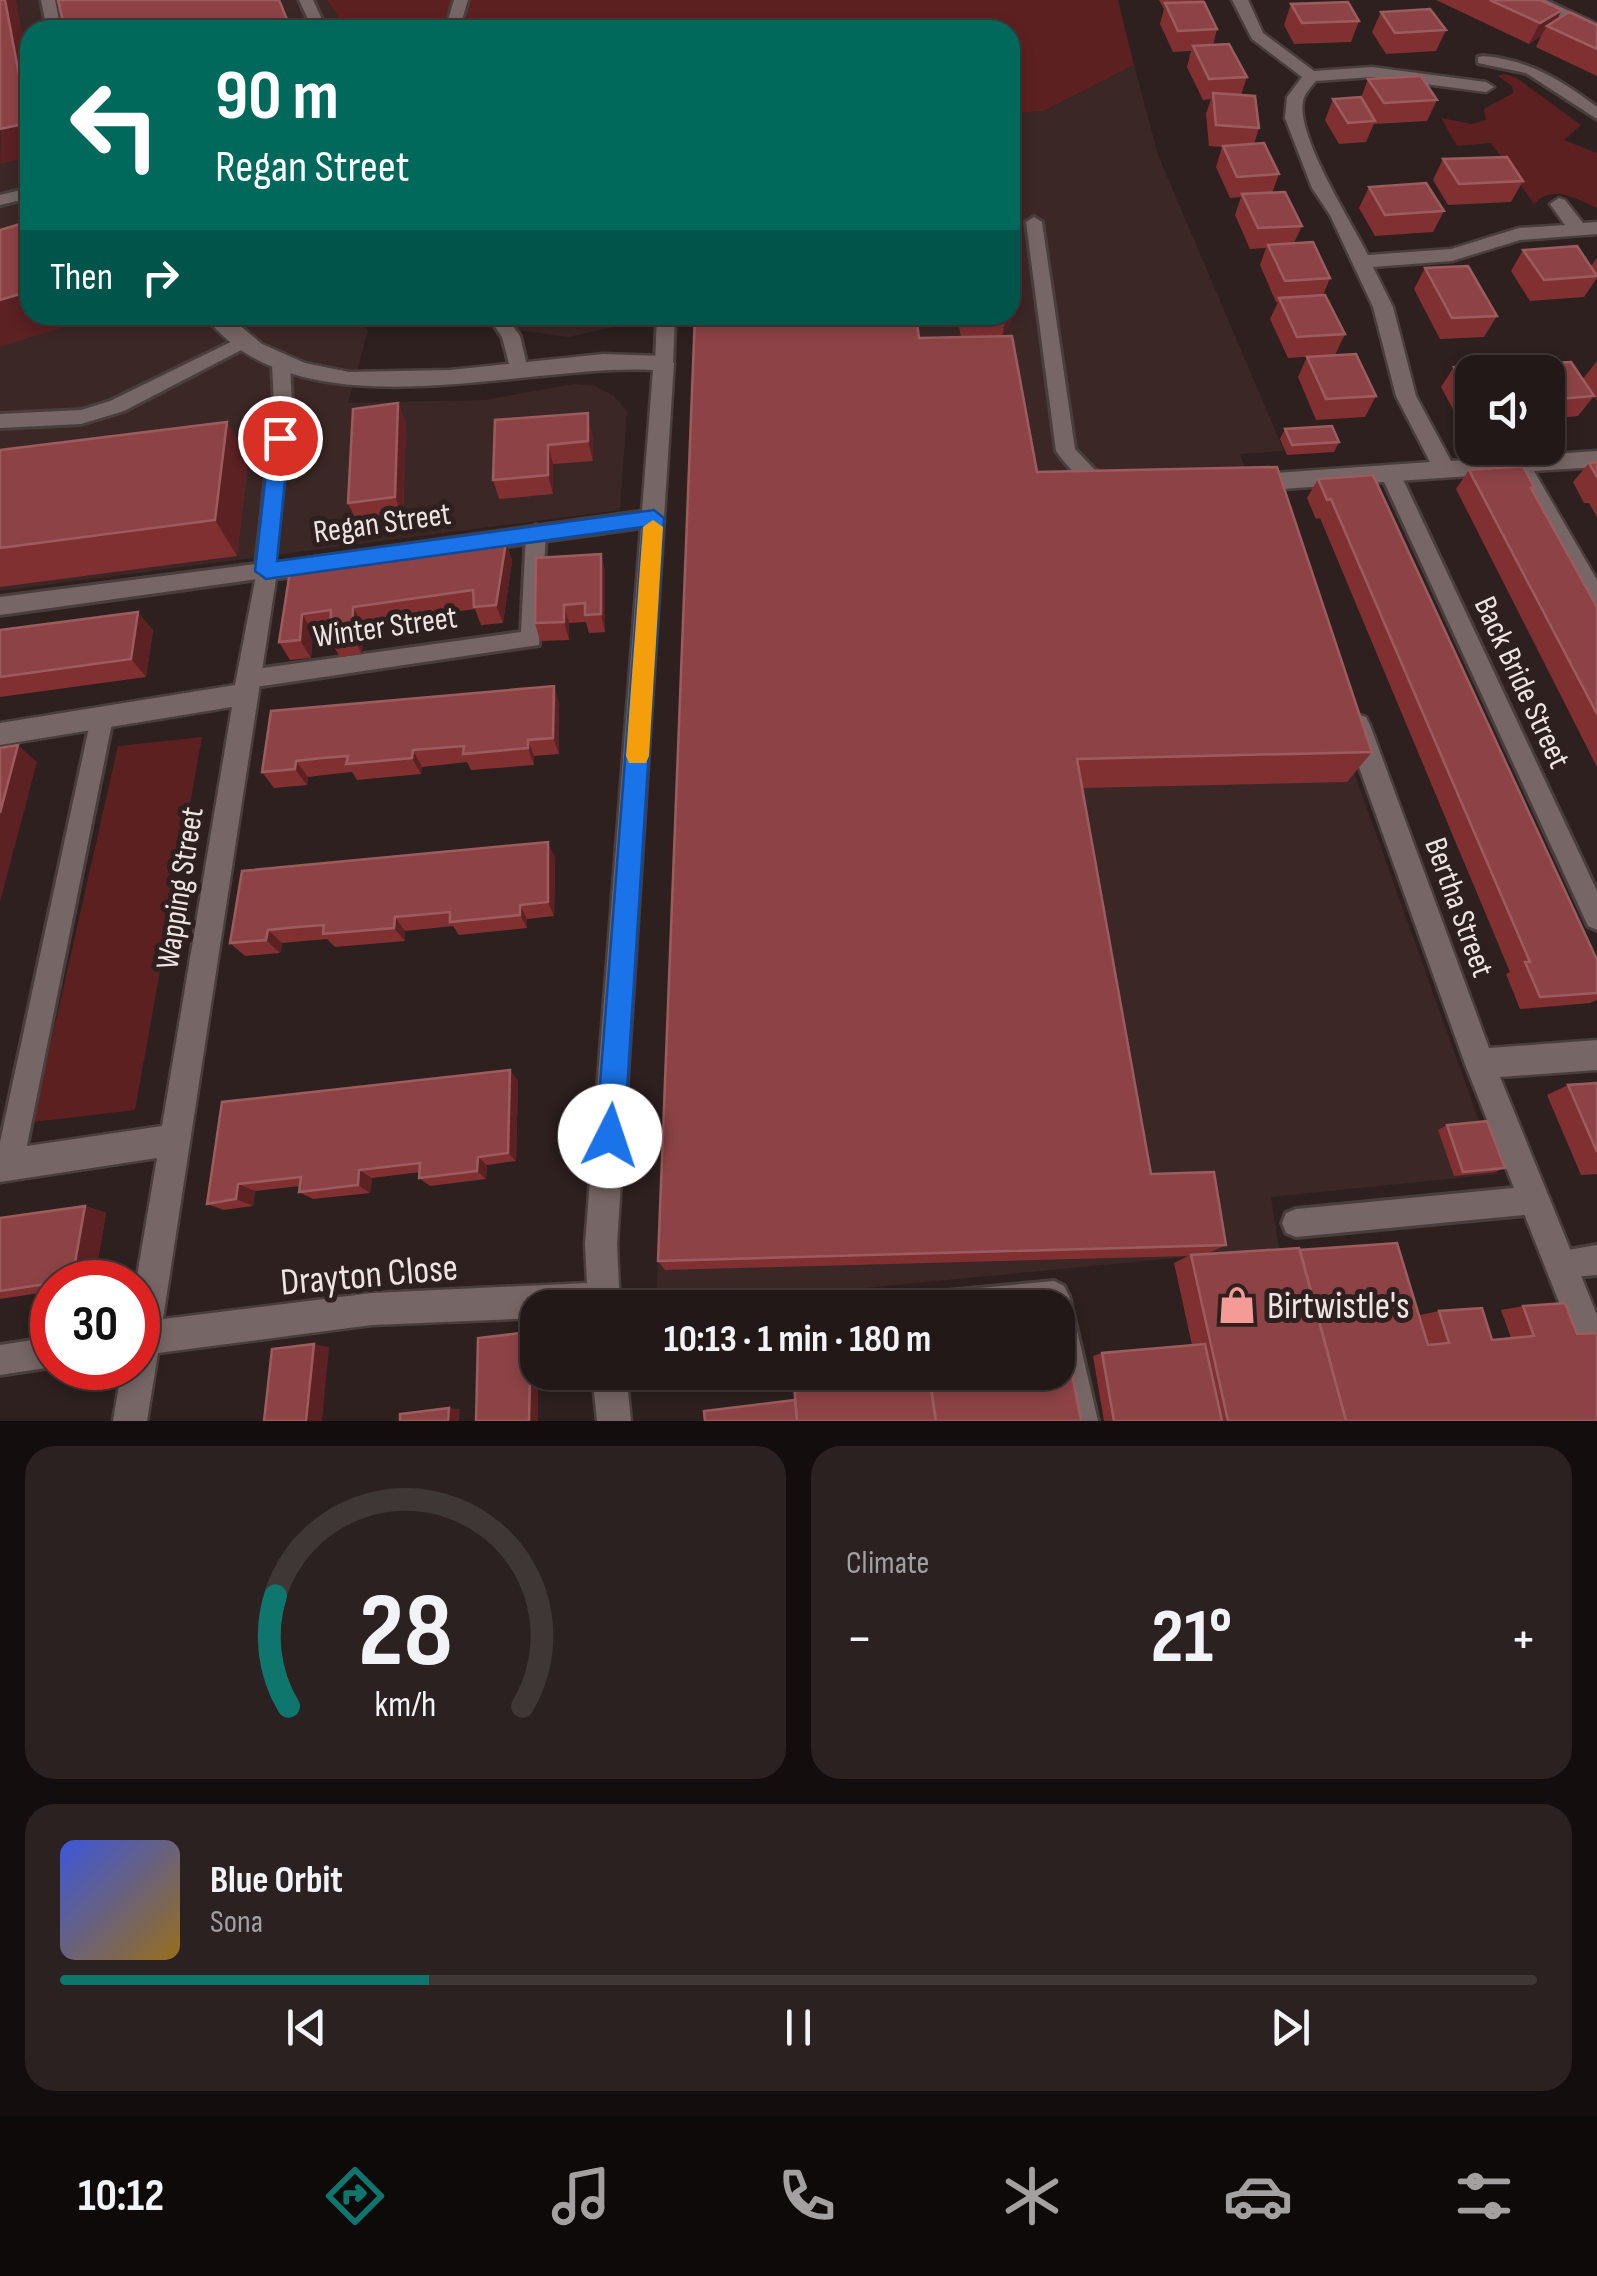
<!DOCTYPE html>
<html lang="en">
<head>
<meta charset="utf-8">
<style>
  :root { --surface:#221817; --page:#2a2120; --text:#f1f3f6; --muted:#a2a0a1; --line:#3f3736; --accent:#0f766e }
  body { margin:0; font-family:"Sofia Sans Condensed",sans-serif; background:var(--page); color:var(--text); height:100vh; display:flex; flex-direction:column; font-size:38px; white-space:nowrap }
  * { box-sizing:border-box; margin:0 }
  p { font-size:32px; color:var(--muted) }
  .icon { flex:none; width:55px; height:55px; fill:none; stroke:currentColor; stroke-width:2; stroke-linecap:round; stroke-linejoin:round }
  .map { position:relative; height:1421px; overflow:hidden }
  .sheet { display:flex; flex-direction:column; gap:25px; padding:25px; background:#130d0d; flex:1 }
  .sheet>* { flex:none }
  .hud { position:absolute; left:20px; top:20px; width:1000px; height:305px; border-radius:30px; box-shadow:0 5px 15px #0003,0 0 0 2px var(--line); background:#00695c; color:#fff; overflow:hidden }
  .buttons { position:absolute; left:1455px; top:355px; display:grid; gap:20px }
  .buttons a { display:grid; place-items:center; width:110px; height:110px; border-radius:20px; background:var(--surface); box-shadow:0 5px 15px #0003,0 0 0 2px var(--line); font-size:50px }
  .speed { position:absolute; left:30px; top:1260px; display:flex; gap:20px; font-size:50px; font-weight:700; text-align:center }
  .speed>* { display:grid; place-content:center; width:130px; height:130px; border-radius:50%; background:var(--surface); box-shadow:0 5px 15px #0003,0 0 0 2px var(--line); line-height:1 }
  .speed .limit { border:15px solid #d22; background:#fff; color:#111 }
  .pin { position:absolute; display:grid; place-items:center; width:85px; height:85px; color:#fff; margin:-42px; border:5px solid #fff; border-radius:50%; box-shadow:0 2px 10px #0007 }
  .me { position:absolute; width:110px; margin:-55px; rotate:4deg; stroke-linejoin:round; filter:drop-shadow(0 0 8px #0008) }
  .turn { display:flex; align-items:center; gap:35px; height:210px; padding:0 30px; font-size:45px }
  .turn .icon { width:130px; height:130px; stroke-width:2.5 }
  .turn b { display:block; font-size:70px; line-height:85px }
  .then { display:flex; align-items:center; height:95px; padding:0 30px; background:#0003; gap:20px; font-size:38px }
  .big { font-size:75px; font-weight:700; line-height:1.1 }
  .sheet .widget { flex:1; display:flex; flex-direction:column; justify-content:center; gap:15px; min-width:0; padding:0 35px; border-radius:30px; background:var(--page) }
  .sheet .dial { align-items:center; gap:0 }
  .dial svg { height:260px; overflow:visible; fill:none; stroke:var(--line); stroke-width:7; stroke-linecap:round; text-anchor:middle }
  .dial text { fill:var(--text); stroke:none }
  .song { display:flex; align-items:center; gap:30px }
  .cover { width:120px; height:120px; border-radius:15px; background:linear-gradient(135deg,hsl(230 70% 55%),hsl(40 70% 35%)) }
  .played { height:10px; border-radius:5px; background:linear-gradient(90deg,var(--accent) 25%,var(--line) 25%) }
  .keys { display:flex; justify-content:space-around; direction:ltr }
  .heat { display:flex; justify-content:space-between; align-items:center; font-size:55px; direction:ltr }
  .sheet .tiles { flex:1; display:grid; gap:25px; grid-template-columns:1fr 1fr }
  .widget:last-child { grid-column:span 2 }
  .trip { position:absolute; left:520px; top:1290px; width:555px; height:100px; border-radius:30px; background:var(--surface); box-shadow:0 5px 15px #0003,0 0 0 2px var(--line); font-weight:700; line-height:100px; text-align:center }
  .dock { display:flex; height:160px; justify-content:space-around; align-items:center; background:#0e0a09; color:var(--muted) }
  .dock .icon { width:70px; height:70px }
  .dock .on { color:var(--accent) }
  .dock b { font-size:45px; color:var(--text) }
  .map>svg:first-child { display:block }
</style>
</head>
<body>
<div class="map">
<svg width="1597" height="1421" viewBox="0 0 1597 1421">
  <rect width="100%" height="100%" fill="#2d201f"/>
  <g fill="#3b2726">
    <path d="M0,0H327L347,30H30V315H349L368,330L348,403L484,400L574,384L595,386L614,396L627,411L620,510L0,591Z"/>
    <path d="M1134,65L1158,155L1284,451L1240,454L1498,1174L1271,1197L1279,1248L656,1308L695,315H1010V113L1044,111Z"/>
    <path d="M472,315H621V325L569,337L477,325Z"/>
  </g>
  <g fill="#5d2020">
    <path d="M327,0H1118L1134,65L1044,111L1010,113V30H347Z"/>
    <path d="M1504,74L1515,77L1581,125L1564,140L1597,153V208C1576,199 1553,184 1534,204L1491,143L1457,146L1441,118L1472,124L1486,120L1484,109L1513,93L1512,86L1498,76Z"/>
    <path d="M202,737L135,1110L33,1122L118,746Z"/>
  </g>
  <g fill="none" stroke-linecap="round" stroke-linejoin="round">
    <g stroke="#493e3d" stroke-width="6">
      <g id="service">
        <path d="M41,0H55L61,30H47Z"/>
        <path d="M299,0H313L327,30H313Z"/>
        <path d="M454,0H468L459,30H445Z"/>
        <path d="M1483,56C1530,60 1560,80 1597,107V119L1526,73L1478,63V57Z"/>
        <path d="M30,188V198L0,205V195Z"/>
        <path d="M1034,217L1042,222L1075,449L1095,470L1119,479L1122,484L1119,489C1093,495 1070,471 1056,451L1026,222Z"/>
        <path d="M487,315H505L520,336L528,370L526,375H512L502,337Z"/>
        <path d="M657,315H675L673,363L664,369L655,363Z"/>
        <path d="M243,336L252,342L249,346L124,411L81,424L0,428V414L81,410L110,401Z"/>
        <path d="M281,358L290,364L292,405L273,577L0,615V597L256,564L274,405L272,364Z"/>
        <path d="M1390,466L1400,473L1597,891V930L1588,926L1380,473Z"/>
        <path d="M536,525L546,533L539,645L249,688L241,686L238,679L241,672L249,670L521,632L526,533Z"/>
        <path d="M102,708L110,711L113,718L23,1165L19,1175L9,1179L0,1175V1142L91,718L94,711Z"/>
        <path d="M1535,1186L1545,1190L1549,1200L1545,1210L1535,1214L1296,1237L1286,1233L1282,1223L1286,1213L1296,1209Z"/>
        <path d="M1597,1245V1275L1560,1278L1550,1273L1545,1263L1550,1253Z"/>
        <path d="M1054,1281L1064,1286L1069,1296L1098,1421H1066L1056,1372L1058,1308L922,1307L927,1297L937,1292Z"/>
        <path d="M52,1337V1367L0,1375V1345Z"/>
      </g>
    </g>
    <g stroke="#493e3d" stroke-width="5">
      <g id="minor">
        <path d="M1232,0H1248L1263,33L1314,71L1372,67L1486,82L1494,87L1486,92L1372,77L1316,81C1311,87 1305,93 1303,101C1296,136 1351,221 1368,255L1451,249L1519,228L1565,225L1550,204L1559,198L1565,200L1583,223L1597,222V234L1520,240L1452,261L1373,267L1393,307L1416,396L1451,461L1597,451V467L1534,471L1597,580V610L1589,608L1513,473L1282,489L1287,504L1284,510H1268L1259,486L1267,475L1275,473L1430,462L1396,396L1373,307L1330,215L1312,188L1285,118L1287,97L1302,77L1252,39Z"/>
        <path d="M1525,0H1546L1597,24V35Z"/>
        <path d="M204,315H227L262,344L305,363L349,372L450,370L603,354L664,356L674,363L617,1244L620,1308H538V1318L372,1325L158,1353L147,1421H113L122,1368H138L136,1282L157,1158L0,1182V1150L162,1126L232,707L0,745V723L235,685L258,565L642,511L653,370C522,363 298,439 204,315ZM641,528L585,1244L587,1283L372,1293L163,1319L276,579Z"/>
        <path d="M1357,714L1366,717L1370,725L1489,1048L1597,1040V1070L1500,1077L1597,1315V1373L1585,1368L1465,1064L1344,725L1348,717Z"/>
        <path d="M592,1372H626L631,1421H597Z"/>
      </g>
    </g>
    <use href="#service" fill="#766665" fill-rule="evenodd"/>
    <use href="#minor" fill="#766665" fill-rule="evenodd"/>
  </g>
  <g fill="#813032">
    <path d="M1159,0H1204V2L1217,29L1213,45L1247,77L1241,95L1259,128L1254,144L1279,174L1272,193L1302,226L1294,243L1330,278L1323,295L1345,334L1335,355L1288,358L1270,319L1278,302H1276L1260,265L1266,248L1250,249L1235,215L1241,197L1230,198L1216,167L1222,147L1209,146L1206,114L1211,99L1203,100L1187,67L1191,51L1173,52L1160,24L1164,9Z"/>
    <path d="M1436,0H1541L1562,10L1556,20L1597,25V76L1536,47L1541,36L1529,44Z"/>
    <path d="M1291,4L1359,21L1351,42L1294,44L1284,25Z"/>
    <path d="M1381,12L1446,30L1436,51L1386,54L1372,32Z"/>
    <path d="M1368,79L1437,100L1427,121L1374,124L1366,142L1339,144L1325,120L1333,99L1361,98Z"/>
    <path d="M1443,159L1523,181L1511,202L1448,205L1433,180Z"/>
    <path d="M1369,187L1444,211L1433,232L1375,236L1359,208Z"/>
    <path d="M1523,250L1591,266L1597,258V278L1584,297L1530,301L1511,271Z"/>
    <path d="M1425,268L1497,316L1484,337L1440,339L1414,289Z"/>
    <path d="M1018,285L1010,324L1002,336L1037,472L1372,752L1347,782L1082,788L1151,1174L1226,1245L1207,1254L1300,1250L1420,1315L1439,1311L1492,1340L1511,1338L1501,1310L1523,1306L1597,1421H1104L1093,1356L1102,1353L1192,1345L1174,1263L1188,1256L665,1270L658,1261L919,338L961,337L958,321H934L933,315H1010Z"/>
    <path d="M353,315H390L368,327Z"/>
    <path d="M1307,357L1376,396L1365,417L1316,420L1298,377Z"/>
    <path d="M1597,361V400L1583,379Z"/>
    <path d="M1571,362L1594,396L1578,416L1548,419V372H1508L1513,365Z"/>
    <path d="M1454,367L1472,372V421L1460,422L1441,387Z"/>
    <path d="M398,403L406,423L403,516L357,522L348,503Z"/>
    <path d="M495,420L592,433L593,461L553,464V494L499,499L493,480Z"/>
    <path d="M227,422L248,459L237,556L0,587V450Z"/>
    <path d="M1285,429L1339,442L1334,452L1287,455L1280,439Z"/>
    <path d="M1597,462V517L1589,503H1584L1573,482L1589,463Z"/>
    <path d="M1469,470L1534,487L1532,490L1597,607V767L1456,489Z"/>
    <path d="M1373,475L1597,960V1000L1590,1003L1520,1009L1506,974L1510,972L1320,518L1316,519L1307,498L1318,479Z"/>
    <path d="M506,542L512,561L503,623L481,625L475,609L363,625L362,654L340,657L330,640V630L313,632L311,658L290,660L279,642L290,571Z"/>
    <path d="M601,554L605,572V632L589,633L586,622L569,623V640L540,641L535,623Z"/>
    <path d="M0,630H153L146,677L0,697Z"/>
    <path d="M554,686L559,704V754L534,756V765L471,770L467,762L422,767L421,774L357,780L352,772L333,774L308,777L307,785L274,788L262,772L271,711Z"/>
    <path d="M555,857L554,916L527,919V928L459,935L453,926L405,931V941L335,947L327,939L282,943L280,953L245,956L230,943L242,871Z"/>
    <path d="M518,1080L516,1161L487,1165L486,1179L430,1186L419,1178L420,1172L372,1178L370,1193L313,1199L299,1192L300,1186L255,1191L253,1206L224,1210L207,1204L222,1102Z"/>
    <path d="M1597,1083V1174L1581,1175L1547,1095L1568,1085Z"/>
    <path d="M1447,1125L1505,1168L1495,1172L1454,1176L1438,1130Z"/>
    <path d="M85,1206L106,1213L94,1282H52V1291L0,1299V1218Z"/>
  </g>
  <g fill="#5b2123">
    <path d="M5,0H16L30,73V157L0,164Z"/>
    <path d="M1562,10L1552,28L1547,26L1541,36L1529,44L1540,23Z"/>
    <path d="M1018,285L1010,324L1002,336L1006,315H1010V296Z"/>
    <path d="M30,291V315H102L0,347V300Z"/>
    <path d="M363,315H390L368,327Z"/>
    <path d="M398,403L406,423L403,516L395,497Z"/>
    <path d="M588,413L592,433L593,461L588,441Z"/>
    <path d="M227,422L248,459L237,556L215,520Z"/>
    <path d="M548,445L553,464V494L548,475Z"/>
    <path d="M506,542L512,561L503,623L496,605Z"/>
    <path d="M601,554L605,572V632L601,614Z"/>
    <path d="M564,605L569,623V640L564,622Z"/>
    <path d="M353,607L363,625L362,654L352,636Z"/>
    <path d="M138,612L153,630L146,677L131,659Z"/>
    <path d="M302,614L313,632L311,658L300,640Z"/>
    <path d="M554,686L559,704V754L553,738Z"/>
    <path d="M528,740L534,756V765L528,748Z"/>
    <path d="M18,745L37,762L0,902V813Z"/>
    <path d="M413,750L422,767L421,774L412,758Z"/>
    <path d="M296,761L308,777L307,785L295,769Z"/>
    <path d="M548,842L555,857L554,916L548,902Z"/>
    <path d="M520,905L527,919V928L520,915Z"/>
    <path d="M395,917L405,931V941L394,928Z"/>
    <path d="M268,930L282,943L280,953L266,940Z"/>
    <path d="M510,1070L518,1080L516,1161L508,1153Z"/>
    <path d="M478,1157L487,1165L486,1179L477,1171Z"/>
    <path d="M359,1170L372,1178L370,1193L358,1185Z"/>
    <path d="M238,1184L255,1191L253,1206L236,1199Z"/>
    <path d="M85,1206L106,1213L94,1282L72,1280Z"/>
    <path d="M531,1332L538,1335V1421H529Z"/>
    <path d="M314,1344L329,1347L322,1421H306Z"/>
    <path d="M449,1408L460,1409L459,1421H448Z"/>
  </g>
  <g fill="#8d4345" stroke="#9c5c5e" stroke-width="2.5">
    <path d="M0,0H5L28,123L0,129Z"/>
    <path d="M58,0H279L291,29L65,30Z"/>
    <path d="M1490,0H1541L1562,10L1540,23Z"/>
    <path d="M1204,2L1217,29L1178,31L1165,3Z"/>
    <path d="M1348,2L1359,21L1302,23L1291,4Z"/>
    <path d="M1430,9L1446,30L1395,33L1381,12Z"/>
    <path d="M1569,12L1597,25V49L1547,26Z"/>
    <path d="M1229,44L1247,77L1209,79L1193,46Z"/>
    <path d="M1421,76L1437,100L1384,103L1368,79Z"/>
    <path d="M1213,93L1255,96L1259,128L1216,125Z"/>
    <path d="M1361,97L1375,121L1348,123L1333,99Z"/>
    <path d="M1264,143L1279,174L1237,177L1223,146Z"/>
    <path d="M1507,157L1523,181L1459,184L1443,159Z"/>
    <path d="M1426,183L1444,211L1385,215L1369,187Z"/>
    <path d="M1285,192L1302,226L1258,228L1242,194Z"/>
    <path d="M30,221V291L0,300V230Z"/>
    <path d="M1313,242L1330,278L1285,281L1268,245Z"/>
    <path d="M1010,246L1018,285L1010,296Z"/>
    <path d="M1577,246L1597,276L1544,280L1523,250Z"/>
    <path d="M1468,266L1497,316L1452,318L1425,268Z"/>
    <path d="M1325,295L1345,334L1297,337L1279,298Z"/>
    <path d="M695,315H916L919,338L1012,336L1037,472L1277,467L1372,752L1077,759L1151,1174L1214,1172L1226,1245L658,1261Z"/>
    <path d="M1356,354L1376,396L1326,399L1307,357Z"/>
    <path d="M1571,362L1594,396L1548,400V372H1517L1513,365Z"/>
    <path d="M1483,365L1487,372H1472V400L1454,367Z"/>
    <path d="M398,403L395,497L348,503L353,409Z"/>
    <path d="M588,413V441L548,445V475L493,480L495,420Z"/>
    <path d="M227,422L215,520L0,548V450Z"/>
    <path d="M1332,426L1339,442L1292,445L1285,429Z"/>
    <path d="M1597,462V477L1589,463Z"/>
    <path d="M1523,466L1534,487L1531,488L1597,607V714L1469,470Z"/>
    <path d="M1373,475L1597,960V993L1540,997L1525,962H1530L1331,499L1327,500L1318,479Z"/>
    <path d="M506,542L496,605L474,607L473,590L353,607L352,636L330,640L331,610L302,614L300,640L279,642L290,571Z"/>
    <path d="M601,554V614L585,615V603L564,605V622L535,623L536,558Z"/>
    <path d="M138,612L131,659L0,677V630Z"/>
    <path d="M554,686L553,738L528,740V748L463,754L464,746L413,750L412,758L346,764L348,756L322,758L296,761L295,769L262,772L271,711Z"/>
    <path d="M18,745L0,813V748Z"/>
    <path d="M548,842V902L520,905V915L450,922V912L395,917L394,928L323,934L324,925L297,927L268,930L266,940L230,943L242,871Z"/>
    <path d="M510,1070L508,1153L478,1157L477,1171L419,1178L420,1163L359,1170L358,1185L299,1192L301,1177L238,1184L236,1199L207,1204L222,1102Z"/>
    <path d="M1597,1083V1152L1568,1085Z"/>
    <path d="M1487,1121L1505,1168L1463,1172L1447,1125Z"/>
    <path d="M85,1206L72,1280L0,1291V1218Z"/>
    <path d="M1397,1243L1428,1345L1449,1343L1439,1311L1482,1308L1492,1340L1534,1336L1523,1306L1565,1303L1577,1334L1597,1333V1421H1346L1300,1250Z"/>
    <path d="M1299,1248L1346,1421H1228L1191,1255Z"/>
    <path d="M531,1332L529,1421H476L478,1338Z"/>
    <path d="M314,1344L306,1421H264L272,1349Z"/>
    <path d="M1205,1344L1222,1421H1114L1102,1353Z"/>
    <path d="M793,1372H871L873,1389L930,1382L936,1421H797Z"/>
    <path d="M1072,1374L1081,1421H936L931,1388Z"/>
    <path d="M795,1400L797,1421H705L704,1411Z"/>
    <path d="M449,1408L448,1421H400V1414Z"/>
  </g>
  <path fill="#1a73e8" stroke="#114b97" stroke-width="2.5" d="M280,431L289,438L277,561L654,510L664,518L624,1136L620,1145L610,1149L600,1145L596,1136L643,527L266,579L255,571L270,438Z"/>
  <path fill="#f59e0b" d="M653,520L663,527L649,756L646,763H629L626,756L643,527Z"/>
  <defs>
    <g id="shop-bare" transform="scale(3)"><path d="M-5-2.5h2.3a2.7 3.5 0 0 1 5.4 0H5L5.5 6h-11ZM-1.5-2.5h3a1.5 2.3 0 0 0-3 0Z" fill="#f59b97" stroke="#2d201f" stroke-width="2.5" paint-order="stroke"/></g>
  </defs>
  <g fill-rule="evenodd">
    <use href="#shop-bare" x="1237" y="1305"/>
  </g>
  <g text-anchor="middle" stroke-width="10" stroke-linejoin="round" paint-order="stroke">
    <g font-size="32" fill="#ede4e3" stroke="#2d201f">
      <text transform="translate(382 522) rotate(-8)" y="11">Regan Street</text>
      <text transform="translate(385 626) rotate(-8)" y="11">Winter Street</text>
      <text transform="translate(1523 682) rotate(65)" y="11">Back Bride Street</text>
      <text transform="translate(179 888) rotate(-81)" y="11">Wapping Street</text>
      <text transform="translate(1460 907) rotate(70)" y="11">Bertha Street</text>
    </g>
    <g font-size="38" fill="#ede4e3" stroke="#2d201f">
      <text transform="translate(369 1274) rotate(-5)" y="13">Drayton Close</text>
    </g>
    <g font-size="38" fill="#ede4e3" stroke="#2d201f" text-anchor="start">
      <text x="1267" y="1318">Birtwistle's</text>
    </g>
  </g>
</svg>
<div class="buttons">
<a><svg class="icon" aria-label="sound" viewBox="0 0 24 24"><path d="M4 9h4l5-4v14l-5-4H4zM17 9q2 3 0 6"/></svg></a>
</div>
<div class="speed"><div class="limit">30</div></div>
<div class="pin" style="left:280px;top:438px;background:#d93025"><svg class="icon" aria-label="arrive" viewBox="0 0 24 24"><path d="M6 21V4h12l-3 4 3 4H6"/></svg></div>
<svg class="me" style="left:610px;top:1136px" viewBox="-20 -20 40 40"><circle r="19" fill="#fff"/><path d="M0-13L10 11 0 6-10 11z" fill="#1a73e8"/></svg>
<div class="trip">10:13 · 1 min · 180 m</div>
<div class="hud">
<div class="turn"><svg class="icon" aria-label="left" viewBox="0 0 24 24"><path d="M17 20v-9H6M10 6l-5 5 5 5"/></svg><div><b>90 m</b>Regan Street</div></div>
<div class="then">Then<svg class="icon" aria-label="right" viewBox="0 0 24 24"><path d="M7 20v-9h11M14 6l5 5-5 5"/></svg></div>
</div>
</div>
<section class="sheet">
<div class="tiles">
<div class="widget dial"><svg viewBox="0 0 100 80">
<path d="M14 69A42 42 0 1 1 86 69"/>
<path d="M14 69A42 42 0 0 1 10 35" stroke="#0f766e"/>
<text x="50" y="56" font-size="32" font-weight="700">28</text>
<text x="50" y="72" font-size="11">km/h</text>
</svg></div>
<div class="widget"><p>Climate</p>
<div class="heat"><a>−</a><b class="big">21°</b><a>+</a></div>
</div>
<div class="widget">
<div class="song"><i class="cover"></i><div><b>Blue Orbit</b><p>Sona</p></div></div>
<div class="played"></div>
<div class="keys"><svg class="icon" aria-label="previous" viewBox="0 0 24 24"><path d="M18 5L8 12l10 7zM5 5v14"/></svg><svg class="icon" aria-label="pause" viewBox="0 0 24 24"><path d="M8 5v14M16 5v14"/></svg><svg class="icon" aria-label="next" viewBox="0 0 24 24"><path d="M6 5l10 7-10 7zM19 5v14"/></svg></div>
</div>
</div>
</section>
<nav class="dock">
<b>10:12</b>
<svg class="icon on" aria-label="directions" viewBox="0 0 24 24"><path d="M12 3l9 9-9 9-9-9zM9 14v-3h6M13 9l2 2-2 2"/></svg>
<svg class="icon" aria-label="music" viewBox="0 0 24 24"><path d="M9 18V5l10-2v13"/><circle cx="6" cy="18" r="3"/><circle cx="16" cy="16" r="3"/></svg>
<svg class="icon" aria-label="phone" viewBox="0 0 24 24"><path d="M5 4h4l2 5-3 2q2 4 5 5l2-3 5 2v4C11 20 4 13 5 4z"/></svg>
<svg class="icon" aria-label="climate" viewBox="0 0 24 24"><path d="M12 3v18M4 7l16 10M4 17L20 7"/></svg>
<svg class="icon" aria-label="car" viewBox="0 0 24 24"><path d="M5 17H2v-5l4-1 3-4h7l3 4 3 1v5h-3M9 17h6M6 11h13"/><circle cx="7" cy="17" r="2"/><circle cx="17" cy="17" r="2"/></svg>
<svg class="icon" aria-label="filters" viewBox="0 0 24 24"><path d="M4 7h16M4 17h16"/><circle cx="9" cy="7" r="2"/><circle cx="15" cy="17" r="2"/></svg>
</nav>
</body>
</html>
